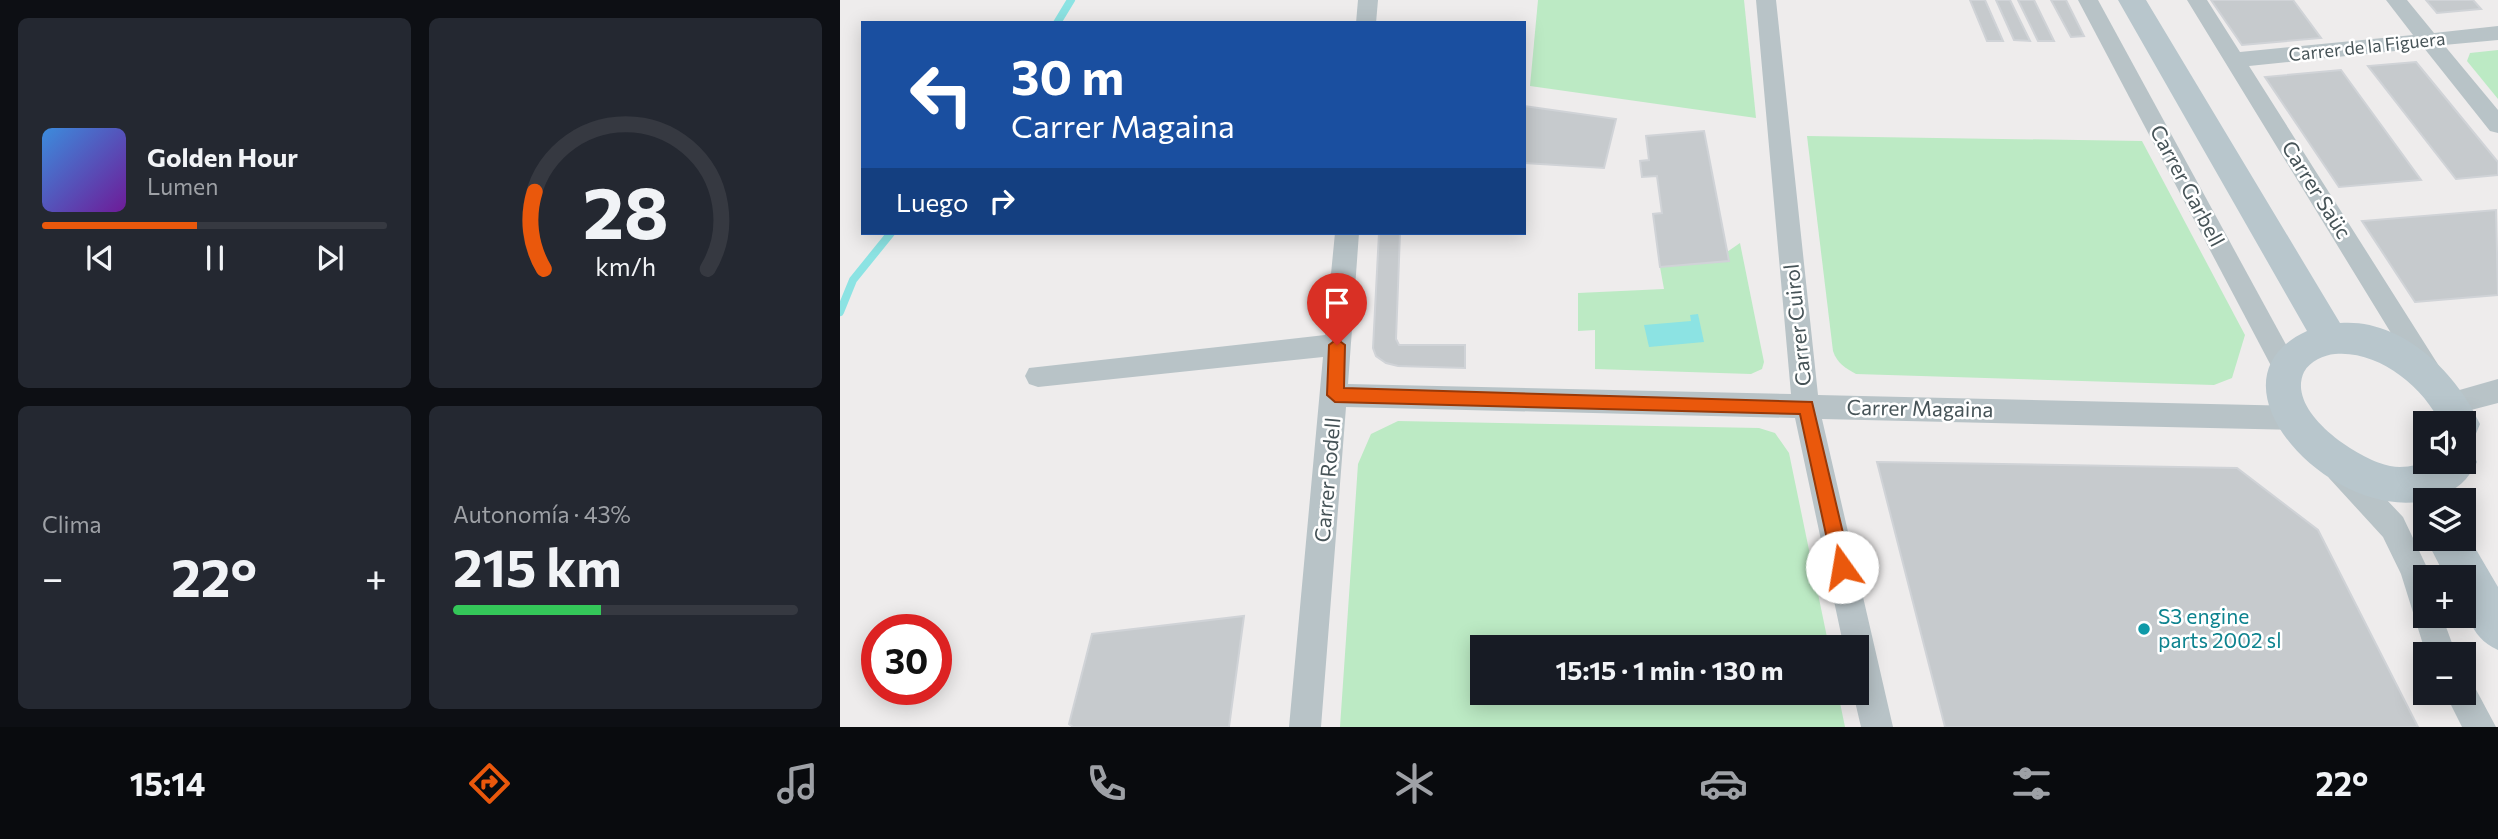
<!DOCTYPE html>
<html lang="es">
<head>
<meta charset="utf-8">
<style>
  :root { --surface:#171b24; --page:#242831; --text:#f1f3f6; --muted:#9ea1a6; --line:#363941; --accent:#ea580c }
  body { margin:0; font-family:Commissioner,sans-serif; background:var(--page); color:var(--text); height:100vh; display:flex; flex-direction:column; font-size:26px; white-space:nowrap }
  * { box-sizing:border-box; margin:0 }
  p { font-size:23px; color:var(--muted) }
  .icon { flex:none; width:38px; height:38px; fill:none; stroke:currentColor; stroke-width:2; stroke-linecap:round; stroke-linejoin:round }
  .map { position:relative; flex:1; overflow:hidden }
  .sheet { display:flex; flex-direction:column; gap:18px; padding:18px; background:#0d0f14; width:840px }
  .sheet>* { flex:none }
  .banner { position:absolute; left:21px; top:21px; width:665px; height:214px; border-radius:0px; box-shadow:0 4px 18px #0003; background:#1a4fa0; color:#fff; overflow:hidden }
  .fabs { position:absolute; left:1573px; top:411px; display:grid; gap:14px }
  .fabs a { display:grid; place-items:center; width:63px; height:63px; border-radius:0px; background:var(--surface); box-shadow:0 4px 18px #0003; font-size:35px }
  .speed { position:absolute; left:21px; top:614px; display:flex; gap:14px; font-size:35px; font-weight:700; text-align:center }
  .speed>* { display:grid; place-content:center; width:91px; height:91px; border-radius:50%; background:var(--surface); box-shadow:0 4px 18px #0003; line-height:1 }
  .speed .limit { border:10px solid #d22; background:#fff; color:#111 }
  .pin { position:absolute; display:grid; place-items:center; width:60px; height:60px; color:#fff; margin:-72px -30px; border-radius:50% 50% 50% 0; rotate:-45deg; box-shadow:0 0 7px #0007 }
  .pin .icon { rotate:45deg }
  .me { position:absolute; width:77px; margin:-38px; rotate:347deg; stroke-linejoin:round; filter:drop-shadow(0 0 5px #0008) }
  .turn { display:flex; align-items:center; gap:24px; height:147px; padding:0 35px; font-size:32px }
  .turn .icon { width:91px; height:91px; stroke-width:2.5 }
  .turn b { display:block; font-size:49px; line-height:60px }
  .then { display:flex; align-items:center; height:66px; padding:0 35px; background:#0003; gap:14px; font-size:26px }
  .big { font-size:52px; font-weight:700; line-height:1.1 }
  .sheet .card { flex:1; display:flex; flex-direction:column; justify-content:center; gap:10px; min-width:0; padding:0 24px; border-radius:10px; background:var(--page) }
  .sheet .dial { align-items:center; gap:0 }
  .dial svg { height:182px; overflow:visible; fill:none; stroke:var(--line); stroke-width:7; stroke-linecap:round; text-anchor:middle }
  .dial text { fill:var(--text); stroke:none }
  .song { display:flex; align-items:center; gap:21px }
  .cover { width:84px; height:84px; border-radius:10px; background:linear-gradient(135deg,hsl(210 70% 55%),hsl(280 70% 35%)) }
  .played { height:7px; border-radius:4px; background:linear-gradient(90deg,var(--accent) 45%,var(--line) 45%) }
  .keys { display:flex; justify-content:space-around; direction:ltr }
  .heat { display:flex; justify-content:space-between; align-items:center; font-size:38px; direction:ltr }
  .charge { height:10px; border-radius:5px; background:linear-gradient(90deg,#34c759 43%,var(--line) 0) }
  .sheet .tiles { flex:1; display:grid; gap:18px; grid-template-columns:repeat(2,1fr) }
  .trip { position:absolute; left:630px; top:635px; width:399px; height:70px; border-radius:0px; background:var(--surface); box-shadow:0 4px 18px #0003; font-weight:700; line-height:70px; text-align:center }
  .tab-bar { display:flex; height:112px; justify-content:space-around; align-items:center; background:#090b0e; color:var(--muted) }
  .tab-bar .icon { width:49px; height:49px }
  .tab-bar .selected { color:var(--accent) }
  .tab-bar b { font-size:32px; color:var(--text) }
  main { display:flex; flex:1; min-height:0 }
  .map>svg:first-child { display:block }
</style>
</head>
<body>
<main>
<section class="sheet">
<div class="tiles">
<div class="card">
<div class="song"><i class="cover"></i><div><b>Golden Hour</b><p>Lumen</p></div></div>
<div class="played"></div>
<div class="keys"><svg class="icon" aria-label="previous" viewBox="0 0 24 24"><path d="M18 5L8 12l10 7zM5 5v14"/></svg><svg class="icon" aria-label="pause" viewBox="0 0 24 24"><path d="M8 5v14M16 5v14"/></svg><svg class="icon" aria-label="next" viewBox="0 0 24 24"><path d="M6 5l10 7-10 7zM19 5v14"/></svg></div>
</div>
<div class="card dial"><svg viewBox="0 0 100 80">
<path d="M14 69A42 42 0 1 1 86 69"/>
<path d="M14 69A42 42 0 0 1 10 35" stroke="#ea580c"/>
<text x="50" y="56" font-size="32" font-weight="700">28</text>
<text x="50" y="72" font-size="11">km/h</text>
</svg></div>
<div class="card"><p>Clima</p>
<div class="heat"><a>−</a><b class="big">22°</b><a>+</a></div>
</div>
<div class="card"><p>Autonomía · 43%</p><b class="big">215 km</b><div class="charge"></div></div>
</div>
</section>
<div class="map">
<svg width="1658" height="727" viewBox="0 0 1658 727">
  <rect width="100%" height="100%" fill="#eeecec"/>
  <g fill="#bceac4">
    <path d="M698,0H904L916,118L690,86Z"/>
    <path d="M1658,50V99L1627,61L1630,53Z"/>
    <path d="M967,136L1302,141L1405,335L1392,378L1374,385L1016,374C1005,368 997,363 993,351Z"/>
    <path d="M900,243L924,362L922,369L911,374L755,369V330L738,331V293L824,289L820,267L888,261L887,252Z"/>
    <path d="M558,421L919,428L935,433L949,453L989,647L642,648V693H998L1005,727H500L518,464L531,434Z"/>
  </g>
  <path fill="#8ce3e3" d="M858,314L864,342L809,347L804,325L851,321L850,315Z"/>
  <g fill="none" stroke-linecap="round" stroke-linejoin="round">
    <g stroke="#8ce3e3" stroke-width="8">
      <path d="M217,23L231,0"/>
      <path d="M0,312L13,280L51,233"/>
    </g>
  </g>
  <g fill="#c6cacd" stroke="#d0d3d7" stroke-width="2">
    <path d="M1130,0H1145L1163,41H1147Z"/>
    <path d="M1156,0H1170L1190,41L1174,40Z"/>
    <path d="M1178,0H1194L1214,41H1198Z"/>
    <path d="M1211,0H1226L1244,36L1231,37Z"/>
    <path d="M1371,0H1453L1481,38L1402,45Z"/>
    <path d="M1586,0H1633L1641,9L1597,13Z"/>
    <path d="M1576,62L1658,162V175L1616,179L1528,66Z"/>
    <path d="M1501,70L1581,180L1499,187L1425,77Z"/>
    <path d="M684,106L776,119L764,168L684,163Z"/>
    <path d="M864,131L889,261L820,267L813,214L822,213L817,176L802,177L800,161L809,160L806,136Z"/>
    <path d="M1656,210L1658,295L1575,302L1522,221Z"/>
    <path d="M539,233H560L556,339L559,345H625V368L558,366L546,363L536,356L533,348Z"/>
    <path d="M1037,462L1397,468L1478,530L1578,727H1105Z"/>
    <path d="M404,616L389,727H233L229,724L252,634Z"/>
  </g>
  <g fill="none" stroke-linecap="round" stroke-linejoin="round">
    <g fill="#b8c3c7" fill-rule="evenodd">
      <path d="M518,0H538L536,23H516Z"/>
      <path d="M916,0H936L978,395L1454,406L1464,409L1468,418L1464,427L1454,430L982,419L1053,727H1021L1013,693H1017V648H1004L955,418L506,407L481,727H449L483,357L198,387L189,384L185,376L189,368L485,335L495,233H519L508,384L951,394Z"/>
      <path d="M1238,0H1258L1456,363L1460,371L1456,379L1447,382L1438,379Z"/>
      <path d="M1347,0H1367L1400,52L1573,35L1546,0H1567L1594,33L1658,26V40L1604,45L1658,110V133L1650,131L1584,48L1409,66L1599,366L1603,374L1599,382L1590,385L1581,382Z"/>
      <path d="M1658,379V403L1612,415L1602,411L1599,403L1602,395Z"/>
      <path d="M1499,456L1509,460L1563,517L1592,578H1586V616H1602L1616,654H1586L1561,574L1543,537L1489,478L1485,469L1489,460Z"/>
      <path d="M1624,678L1632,682L1656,727H1622L1605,693H1624Z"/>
    </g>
    <g fill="#b8c6cc" fill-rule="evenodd">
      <path d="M1278,0H1306L1500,323C1562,318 1617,373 1640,424L1635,436L1624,440V424H1601C1583,386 1538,350 1495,354C1484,355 1470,361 1464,372C1445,412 1519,460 1550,466C1566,469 1577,464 1592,462C1602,460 1614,462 1624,462V447L1631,449L1637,462C1628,480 1617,490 1598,497C1502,534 1353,383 1467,331Z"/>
      <path d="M1624,529L1658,587V650C1628,637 1624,607 1624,578H1606L1586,539H1624Z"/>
    </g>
  </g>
  <path fill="#ea580c" stroke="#983908" stroke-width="2" d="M497,339L505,345L504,388L972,402L1011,567L1008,573L1002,576L995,573L993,567L960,414L495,402L487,395L489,345Z"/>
  <circle fill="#0f9aa8" stroke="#fff" stroke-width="2.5" cx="1304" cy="629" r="7"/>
  <g text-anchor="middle" stroke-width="5" stroke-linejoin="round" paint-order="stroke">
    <g font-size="18" fill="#465357" stroke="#fff">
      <text transform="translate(1527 47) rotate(-6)" y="6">Carrer de la Figuera</text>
    </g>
    <g font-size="21" fill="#465357" stroke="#fff">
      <text transform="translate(1347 186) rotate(62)" y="7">Carrer Garbell</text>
      <text transform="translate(1476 190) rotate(58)" y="7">Carrer Saüc</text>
      <text transform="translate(958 325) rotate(-96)" y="7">Carrer Cuirol</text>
      <text transform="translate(1080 409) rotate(1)" y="7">Carrer Magaina</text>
      <text transform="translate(488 480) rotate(-85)" y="7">Carrer Rodell</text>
    </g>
    <g font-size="21" fill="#0d838f" stroke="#fff" text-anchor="start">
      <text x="1318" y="624">S3 engine<tspan x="1318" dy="24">parts 2002 sl</tspan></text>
    </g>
  </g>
</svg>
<div class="fabs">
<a><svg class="icon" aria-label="sound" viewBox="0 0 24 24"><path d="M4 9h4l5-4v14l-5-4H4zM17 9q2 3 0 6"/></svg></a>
<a><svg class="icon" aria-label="layers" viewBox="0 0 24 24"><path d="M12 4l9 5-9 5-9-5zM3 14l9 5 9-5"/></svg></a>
<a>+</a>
<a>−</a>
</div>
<div class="speed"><div class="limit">30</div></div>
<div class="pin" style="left:497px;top:345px;background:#d93025"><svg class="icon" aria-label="arrive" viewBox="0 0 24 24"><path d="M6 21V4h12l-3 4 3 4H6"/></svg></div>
<svg class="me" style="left:1002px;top:567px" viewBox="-20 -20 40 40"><circle r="19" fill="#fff"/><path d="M0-13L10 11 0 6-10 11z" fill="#ea580c"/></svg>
<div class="trip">15:15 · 1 min · 130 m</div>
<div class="banner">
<div class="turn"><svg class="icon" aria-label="left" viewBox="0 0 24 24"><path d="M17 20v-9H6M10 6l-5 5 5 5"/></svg><div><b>30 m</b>Carrer Magaina</div></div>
<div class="then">Luego<svg class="icon" aria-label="right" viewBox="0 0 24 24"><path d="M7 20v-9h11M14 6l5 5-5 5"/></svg></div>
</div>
</div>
</main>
<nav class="tab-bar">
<b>15:14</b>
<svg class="icon selected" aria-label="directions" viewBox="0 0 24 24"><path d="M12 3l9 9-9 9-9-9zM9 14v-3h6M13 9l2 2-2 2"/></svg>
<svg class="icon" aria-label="music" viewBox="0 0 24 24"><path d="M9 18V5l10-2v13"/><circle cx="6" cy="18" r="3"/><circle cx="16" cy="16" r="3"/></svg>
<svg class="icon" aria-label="phone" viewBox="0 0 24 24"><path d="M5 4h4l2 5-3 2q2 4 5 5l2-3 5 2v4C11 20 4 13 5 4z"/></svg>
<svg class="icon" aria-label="climate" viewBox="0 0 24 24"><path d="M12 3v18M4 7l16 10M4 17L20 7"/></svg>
<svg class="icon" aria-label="car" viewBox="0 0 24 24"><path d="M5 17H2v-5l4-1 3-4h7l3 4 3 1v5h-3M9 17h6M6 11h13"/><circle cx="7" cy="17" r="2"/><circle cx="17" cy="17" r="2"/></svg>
<svg class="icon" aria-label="filters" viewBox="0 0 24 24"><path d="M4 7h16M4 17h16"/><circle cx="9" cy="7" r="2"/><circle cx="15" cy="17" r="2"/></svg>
<b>22°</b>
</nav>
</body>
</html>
